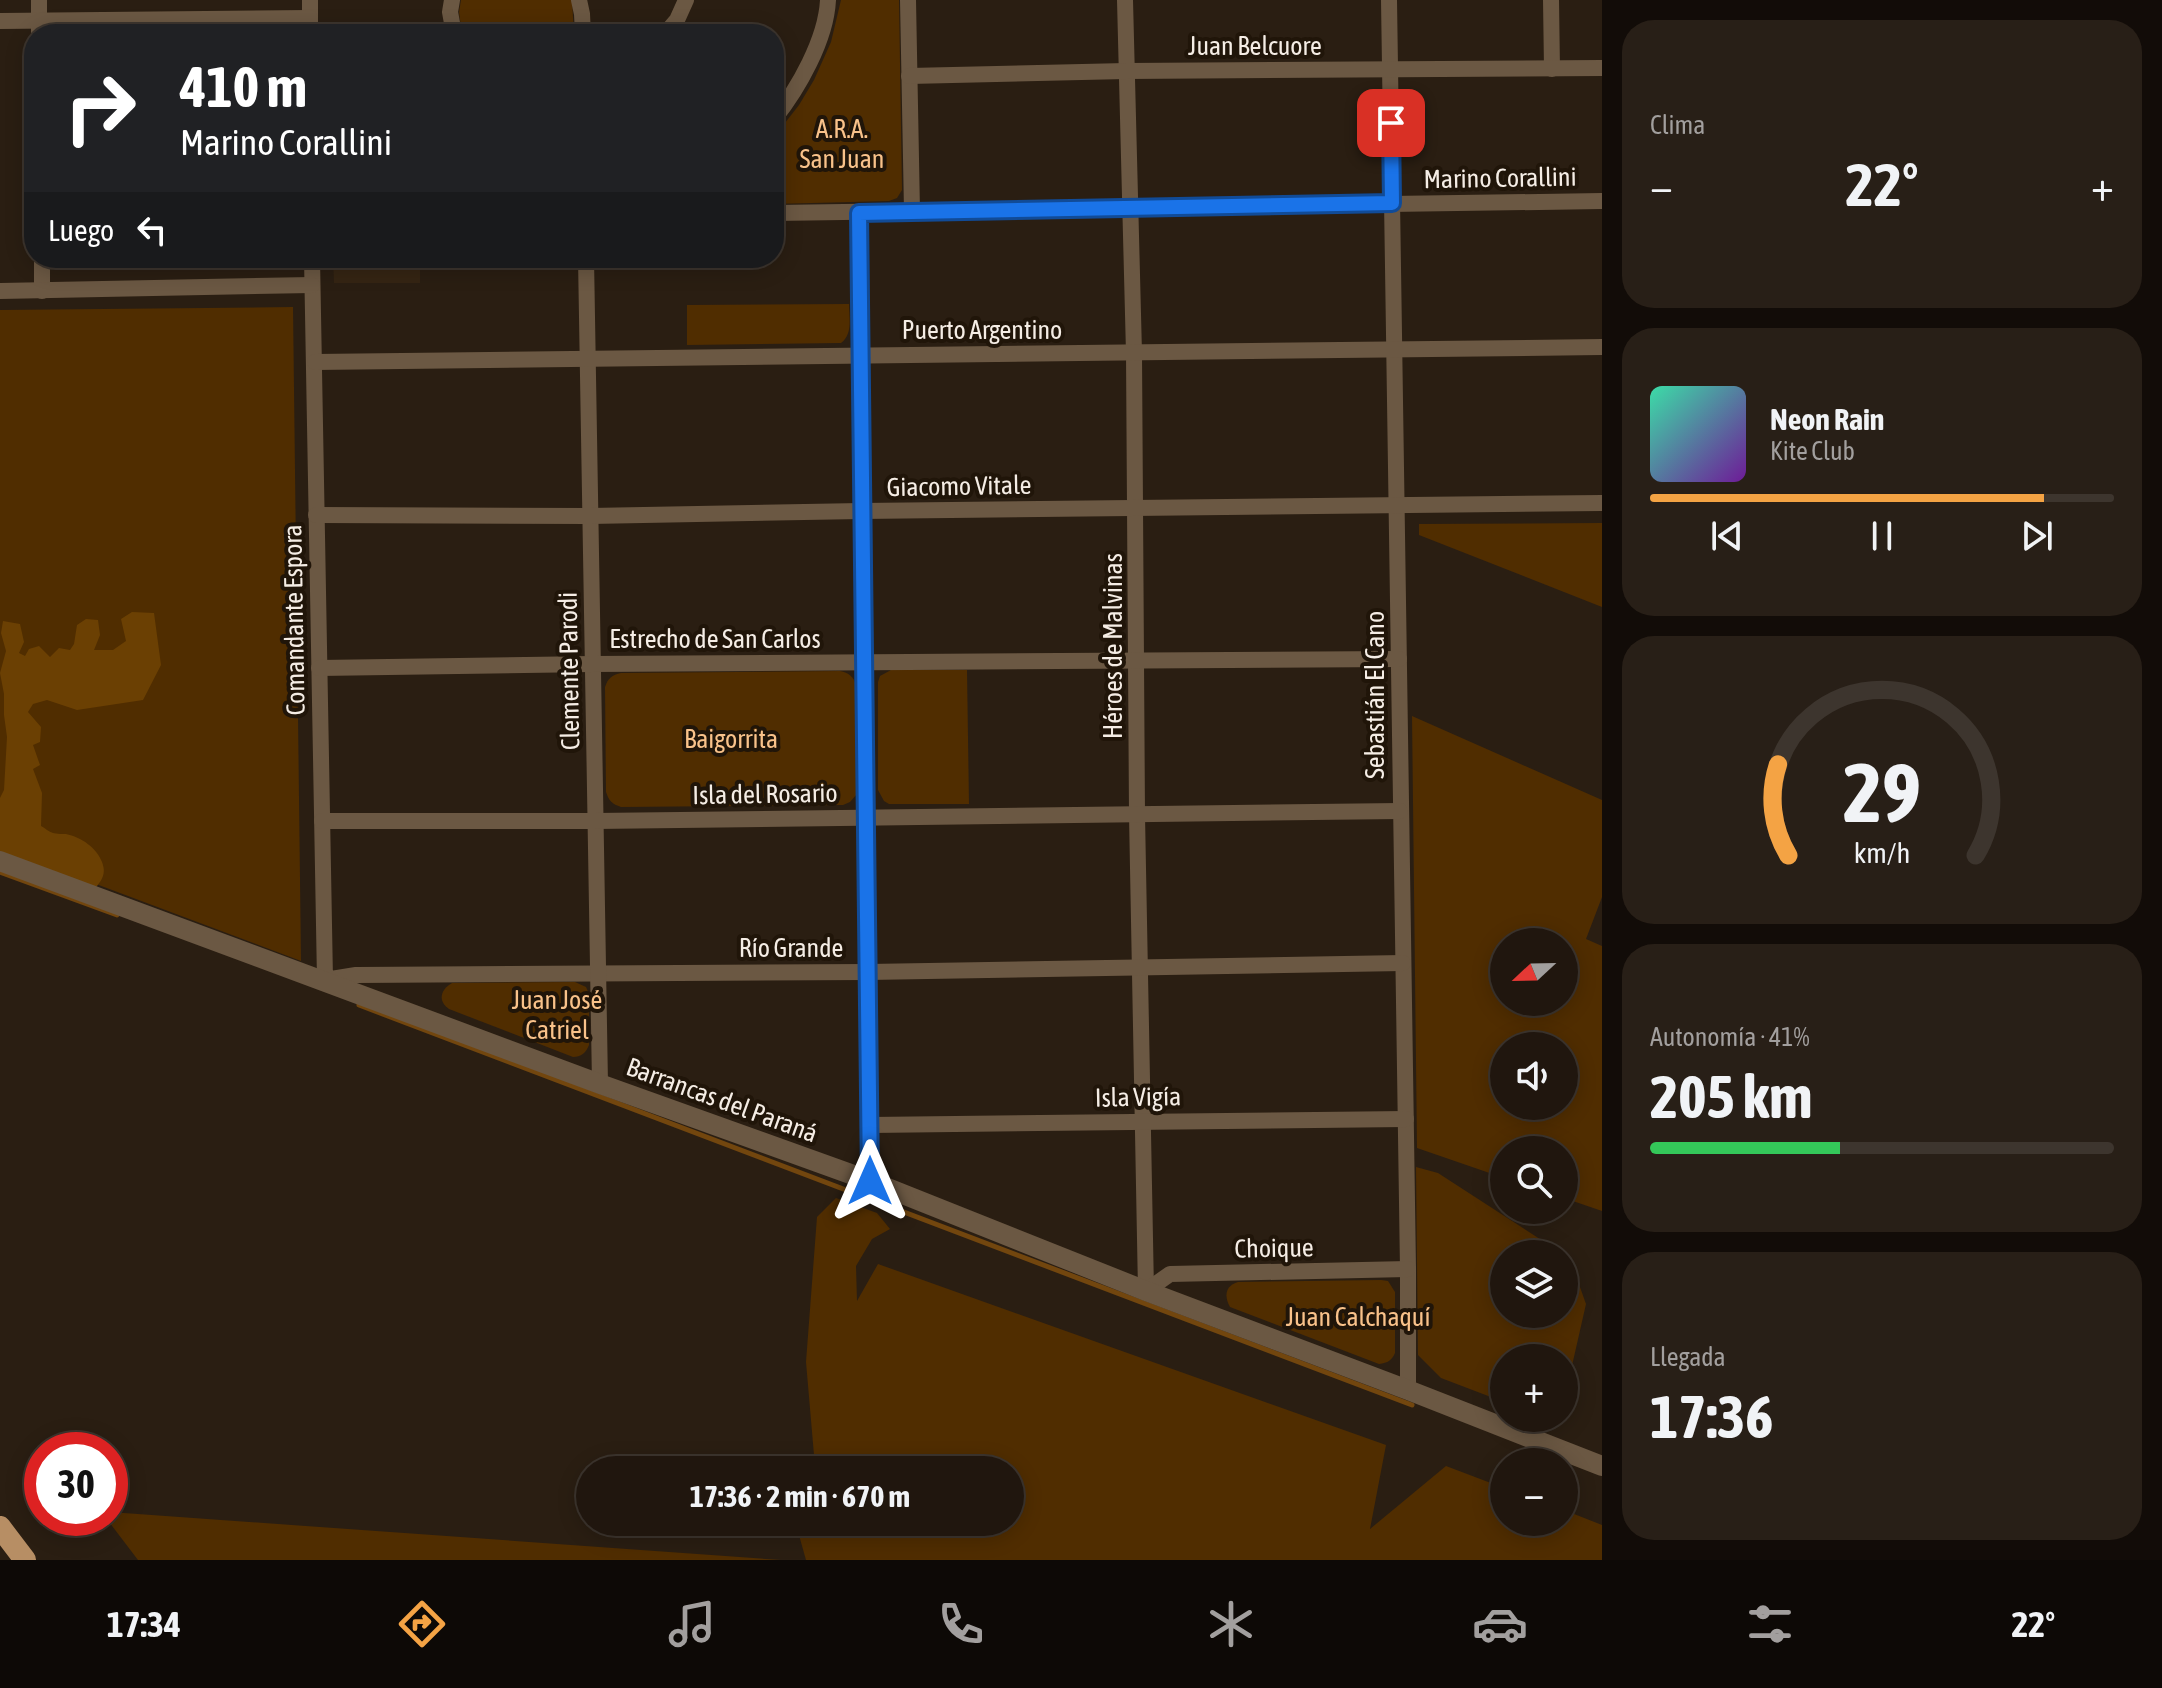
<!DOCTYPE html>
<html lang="es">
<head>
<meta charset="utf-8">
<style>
  :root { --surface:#20160e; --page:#281f17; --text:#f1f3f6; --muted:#a29f9e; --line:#3d352e; --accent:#f4a344 }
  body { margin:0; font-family:"Asap Condensed",sans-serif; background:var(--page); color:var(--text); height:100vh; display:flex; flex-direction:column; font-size:30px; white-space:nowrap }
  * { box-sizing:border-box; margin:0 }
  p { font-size:26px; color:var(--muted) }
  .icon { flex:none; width:44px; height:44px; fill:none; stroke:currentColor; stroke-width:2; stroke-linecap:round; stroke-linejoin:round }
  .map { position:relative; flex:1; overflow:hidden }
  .side { display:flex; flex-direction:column; gap:20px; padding:20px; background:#120c08; width:560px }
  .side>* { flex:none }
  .hud { position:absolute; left:24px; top:24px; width:760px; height:244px; border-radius:32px; box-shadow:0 4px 20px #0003,0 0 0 2px var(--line); background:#202124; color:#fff; overflow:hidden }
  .needle { width:52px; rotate:248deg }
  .controls { position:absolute; left:1490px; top:928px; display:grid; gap:16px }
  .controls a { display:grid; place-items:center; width:88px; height:88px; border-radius:50%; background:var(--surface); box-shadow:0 4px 20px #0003,0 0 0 2px var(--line); font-size:40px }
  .speed { position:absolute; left:24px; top:1432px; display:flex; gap:16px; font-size:40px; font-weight:700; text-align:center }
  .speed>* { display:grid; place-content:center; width:104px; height:104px; border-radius:50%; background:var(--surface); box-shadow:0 4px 20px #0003,0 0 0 2px var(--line); line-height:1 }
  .speed .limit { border:12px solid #d22; background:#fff; color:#111 }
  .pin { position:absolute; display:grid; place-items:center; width:68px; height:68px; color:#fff; margin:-34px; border-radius:16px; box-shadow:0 4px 12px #0006 }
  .me { position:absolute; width:88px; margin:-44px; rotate:0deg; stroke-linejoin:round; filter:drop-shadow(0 0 6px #0008) }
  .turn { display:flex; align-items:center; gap:28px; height:168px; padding:0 24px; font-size:36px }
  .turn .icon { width:104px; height:104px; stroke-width:2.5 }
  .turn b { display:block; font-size:56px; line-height:68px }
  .then { display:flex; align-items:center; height:76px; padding:0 24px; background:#0003; gap:16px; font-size:30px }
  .big { font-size:60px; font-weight:700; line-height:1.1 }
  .side .tile { flex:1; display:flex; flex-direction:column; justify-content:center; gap:12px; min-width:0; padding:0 28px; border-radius:32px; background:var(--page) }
  .side .dial { align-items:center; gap:0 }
  .dial svg { height:208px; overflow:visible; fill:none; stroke:var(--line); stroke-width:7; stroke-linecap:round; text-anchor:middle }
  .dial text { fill:var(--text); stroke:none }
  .song { display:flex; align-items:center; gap:24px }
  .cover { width:96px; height:96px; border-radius:12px; background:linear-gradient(135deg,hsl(160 70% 55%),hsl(280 70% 35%)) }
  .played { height:8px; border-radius:4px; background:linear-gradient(90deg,var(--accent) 85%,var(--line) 85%) }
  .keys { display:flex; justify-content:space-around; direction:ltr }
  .heat { display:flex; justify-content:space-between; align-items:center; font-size:44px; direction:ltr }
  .charge { height:12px; border-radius:6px; background:linear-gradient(90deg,#34c759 41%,var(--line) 0) }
  .trip { position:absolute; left:576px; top:1456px; width:448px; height:80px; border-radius:40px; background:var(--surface); box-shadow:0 4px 20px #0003,0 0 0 2px var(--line); font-weight:700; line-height:80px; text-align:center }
  .menu { display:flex; height:128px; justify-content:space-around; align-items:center; background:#0d0906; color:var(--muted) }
  .menu .icon { width:56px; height:56px }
  .menu .current { color:var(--accent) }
  .menu b { font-size:36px; color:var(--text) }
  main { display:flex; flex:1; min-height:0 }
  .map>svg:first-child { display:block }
</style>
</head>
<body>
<main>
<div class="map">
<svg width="1602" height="1560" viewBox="0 0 1602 1560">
  <rect width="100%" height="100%" fill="#2a1e12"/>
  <path fill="#352513" d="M333,258H420V283H334Z"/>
  <g fill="#502d00" fill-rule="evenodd">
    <path d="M461,0H572L574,34H462L459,12Z"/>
    <path d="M841,0H899L902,190L897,198L889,201L774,204V137L799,105L814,80L831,42Z"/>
    <path d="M849,304C849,318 853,334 841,343L687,345V305Z"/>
    <path d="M293,307L301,961L0,848V310Z"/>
    <path d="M1602,523V607L1419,535V524Z"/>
    <path d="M891,670H967L969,804H889L884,801L878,790V682L880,676Z"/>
    <path d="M840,671C849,673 853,676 856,685L857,794L850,802L843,805L621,807C612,804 609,801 606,792L605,687C608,678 612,675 621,673Z"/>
    <path d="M1412,716L1602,800V897L1586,939L1602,946V1211L1564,1198V1150H1504V1178L1417,1148ZM1504,942H1564V1002H1504ZM1564,1046V1106H1504V1046Z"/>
    <path d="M575,982L586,987L589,994V1045C586,1053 581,1057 573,1057L449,1009C437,1001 441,989 452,983Z"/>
    <path d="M1416,1167L1438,1173L1563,1254H1504V1314H1564V1255L1570,1259L1586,1304L1564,1401V1358H1504V1402L1441,1378L1418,1355Z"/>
    <path d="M836,1198L877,1213L890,1229L872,1239L856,1266L857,1301L878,1264L1386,1445L1370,1529L1446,1466L1504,1488V1522H1564V1510L1602,1525V1560H806L797,1528L807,1522H1010V1470H793L794,1462L814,1455L806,1362L817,1217Z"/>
    <path d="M1381,1280L1388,1281L1395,1292V1353C1392,1360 1388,1363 1379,1364L1230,1307C1224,1296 1225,1286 1238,1282Z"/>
    <path d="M110,1512L781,1560H782H138L106,1518H110Z"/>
  </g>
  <path fill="#6b4003" d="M132,612L154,613L161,665L143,700L77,710L47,700L33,704L28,712L41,727L40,742L33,745L40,765L33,769L42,793L41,826C45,828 49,832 53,833C56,834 64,834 66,834C81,837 97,848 102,862C107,875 101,881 93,891L0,860V798L4,790L7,737L4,715V694L0,673L6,651L1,633L3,621L20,624L24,642L19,653L25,656L29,649L39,646L50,657L59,648L70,650L74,644L77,625L86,619L98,620L100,635L94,650H113L126,641L121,619Z"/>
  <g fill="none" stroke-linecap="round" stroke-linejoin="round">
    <g stroke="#72460e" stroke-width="5">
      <path d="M0,872L117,915"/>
      <path d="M359,1005L1412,1405"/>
    </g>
    <g stroke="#6b5843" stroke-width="16">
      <path d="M39,0V34"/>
      <path d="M310,0V34"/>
      <path d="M452,0L450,12L454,34"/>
      <path d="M579,0L582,14L583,34"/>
      <path d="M908,0L912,211"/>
      <path d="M1125,0L1134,353L1137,815L1146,1291"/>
      <path d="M1389,0L1408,1269V1390"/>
      <path d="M1551,0L1552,69"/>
      <path d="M0,21L310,18"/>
      <path d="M665,34L677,20L686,0"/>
      <path d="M909,76L1126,71L1602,68"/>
      <path d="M774,119C798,89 826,40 828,0"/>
      <path d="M774,213L1602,201"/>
      <path d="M859,213L870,1181"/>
      <path d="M42,258V291"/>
      <path d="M312,258L325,980L356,975L868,972L1403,963"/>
      <path d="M586,258L600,1084"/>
      <path d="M0,291L312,285"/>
      <path d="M315,362L1602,347"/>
      <path d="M316,515L590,516L861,511L1602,503"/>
      <path d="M319,668L592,664L1399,659"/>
      <path d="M322,821H595L1400,811"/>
      <path d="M870,1125L1406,1119"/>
      <path d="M1146,1291L1170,1274L1408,1269"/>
    </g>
    <path stroke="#6b5843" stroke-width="20" d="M0,861L600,1084L870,1181L1146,1291L1408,1390L1602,1466"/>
    <path stroke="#b78e64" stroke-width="22" d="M0,1527L25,1560"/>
  </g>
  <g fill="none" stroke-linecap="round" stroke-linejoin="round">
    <g stroke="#114b97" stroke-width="20">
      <path id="route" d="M870,1181L859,213L1392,203L1391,123"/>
    </g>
    <use href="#route" stroke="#1a73e8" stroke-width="14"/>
  </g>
  <g text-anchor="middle" stroke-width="8" stroke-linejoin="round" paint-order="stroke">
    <g font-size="26" fill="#f5ede5" stroke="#201509">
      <text x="1255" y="55">Juan Belcuore</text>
      <text transform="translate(1500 178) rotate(-1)" y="9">Marino Corallini</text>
      <text x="982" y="339">Puerto Argentino</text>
      <text transform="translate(959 486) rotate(-1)" y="9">Giacomo Vitale</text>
      <text transform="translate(294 620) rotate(-91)" y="9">Comandante Espora</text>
      <text x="715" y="648">Estrecho de San Carlos</text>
      <text transform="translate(1113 646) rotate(-90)" y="9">Héroes de Malvinas</text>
      <text transform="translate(569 671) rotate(-91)" y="9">Clemente Parodi</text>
      <text transform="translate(1375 695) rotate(-90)" y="9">Sebastián El Cano</text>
      <text transform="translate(765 794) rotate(-1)" y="9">Isla del Rosario</text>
      <text x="791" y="957">Río Grande</text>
      <text transform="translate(1138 1097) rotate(-1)" y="9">Isla Vigía</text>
      <text transform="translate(722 1100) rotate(20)" y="9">Barrancas del Paraná</text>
      <text transform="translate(1274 1248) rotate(-1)" y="9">Choique</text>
    </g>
    <g font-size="26" fill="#f9c28a" stroke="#201509">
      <text x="842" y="138">A.R.A.<tspan x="842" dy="30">San Juan</tspan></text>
      <text x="731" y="748">Baigorrita</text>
      <text x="557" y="1009">Juan José<tspan x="557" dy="30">Catriel</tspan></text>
      <text x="1358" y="1326">Juan Calchaquí</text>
    </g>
  </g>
</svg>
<div class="controls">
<a><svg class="needle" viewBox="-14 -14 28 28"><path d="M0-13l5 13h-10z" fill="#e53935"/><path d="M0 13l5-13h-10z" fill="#a29f9e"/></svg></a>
<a><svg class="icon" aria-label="sound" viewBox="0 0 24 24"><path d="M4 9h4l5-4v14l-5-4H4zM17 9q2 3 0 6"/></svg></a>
<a><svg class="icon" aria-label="search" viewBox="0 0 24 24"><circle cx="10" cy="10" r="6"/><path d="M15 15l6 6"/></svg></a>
<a><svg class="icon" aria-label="layers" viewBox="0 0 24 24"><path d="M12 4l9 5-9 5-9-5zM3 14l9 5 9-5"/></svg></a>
<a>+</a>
<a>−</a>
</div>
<div class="speed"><div class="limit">30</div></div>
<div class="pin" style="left:1391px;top:123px;background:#d93025"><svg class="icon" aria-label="arrive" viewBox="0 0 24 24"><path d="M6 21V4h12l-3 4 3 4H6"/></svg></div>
<svg class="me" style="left:870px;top:1181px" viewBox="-20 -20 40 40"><path d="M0-17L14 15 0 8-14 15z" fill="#1a73e8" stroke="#fff" stroke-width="4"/></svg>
<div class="trip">17:36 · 2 min · 670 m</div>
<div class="hud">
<div class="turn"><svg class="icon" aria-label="right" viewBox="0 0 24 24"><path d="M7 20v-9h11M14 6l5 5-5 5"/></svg><div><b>410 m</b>Marino Corallini</div></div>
<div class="then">Luego<svg class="icon" aria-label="left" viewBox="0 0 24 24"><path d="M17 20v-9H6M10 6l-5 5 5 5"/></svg></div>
</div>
</div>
<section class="side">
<div class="tile"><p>Clima</p>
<div class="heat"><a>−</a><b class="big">22°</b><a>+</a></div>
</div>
<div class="tile">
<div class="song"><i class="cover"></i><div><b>Neon Rain</b><p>Kite Club</p></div></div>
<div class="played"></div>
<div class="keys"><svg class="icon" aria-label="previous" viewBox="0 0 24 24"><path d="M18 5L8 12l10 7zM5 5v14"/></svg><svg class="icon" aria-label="pause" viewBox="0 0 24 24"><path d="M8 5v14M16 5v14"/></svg><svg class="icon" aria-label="next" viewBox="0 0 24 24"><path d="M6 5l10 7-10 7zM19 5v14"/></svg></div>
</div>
<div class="tile dial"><svg viewBox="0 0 100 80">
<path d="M14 69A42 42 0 1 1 86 69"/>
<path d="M14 69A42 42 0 0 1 10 34" stroke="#f4a344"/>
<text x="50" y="56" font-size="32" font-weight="700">29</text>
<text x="50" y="72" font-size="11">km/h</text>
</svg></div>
<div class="tile"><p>Autonomía · 41%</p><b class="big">205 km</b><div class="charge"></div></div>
<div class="tile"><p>Llegada</p><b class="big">17:36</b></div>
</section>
</main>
<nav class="menu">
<b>17:34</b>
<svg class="icon current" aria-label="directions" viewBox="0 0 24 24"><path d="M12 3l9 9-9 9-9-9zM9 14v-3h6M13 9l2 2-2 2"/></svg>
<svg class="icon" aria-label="music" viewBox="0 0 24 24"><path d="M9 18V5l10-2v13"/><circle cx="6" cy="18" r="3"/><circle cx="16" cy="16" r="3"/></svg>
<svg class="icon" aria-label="phone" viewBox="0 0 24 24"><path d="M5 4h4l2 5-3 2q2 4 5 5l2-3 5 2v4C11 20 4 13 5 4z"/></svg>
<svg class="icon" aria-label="climate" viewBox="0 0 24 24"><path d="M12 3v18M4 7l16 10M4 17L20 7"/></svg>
<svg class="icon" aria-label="car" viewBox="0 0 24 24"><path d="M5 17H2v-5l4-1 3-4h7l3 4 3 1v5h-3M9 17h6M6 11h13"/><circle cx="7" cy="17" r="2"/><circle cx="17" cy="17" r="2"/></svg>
<svg class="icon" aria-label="filters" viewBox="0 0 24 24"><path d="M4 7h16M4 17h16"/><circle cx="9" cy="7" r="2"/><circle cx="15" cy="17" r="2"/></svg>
<b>22°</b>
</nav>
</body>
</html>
